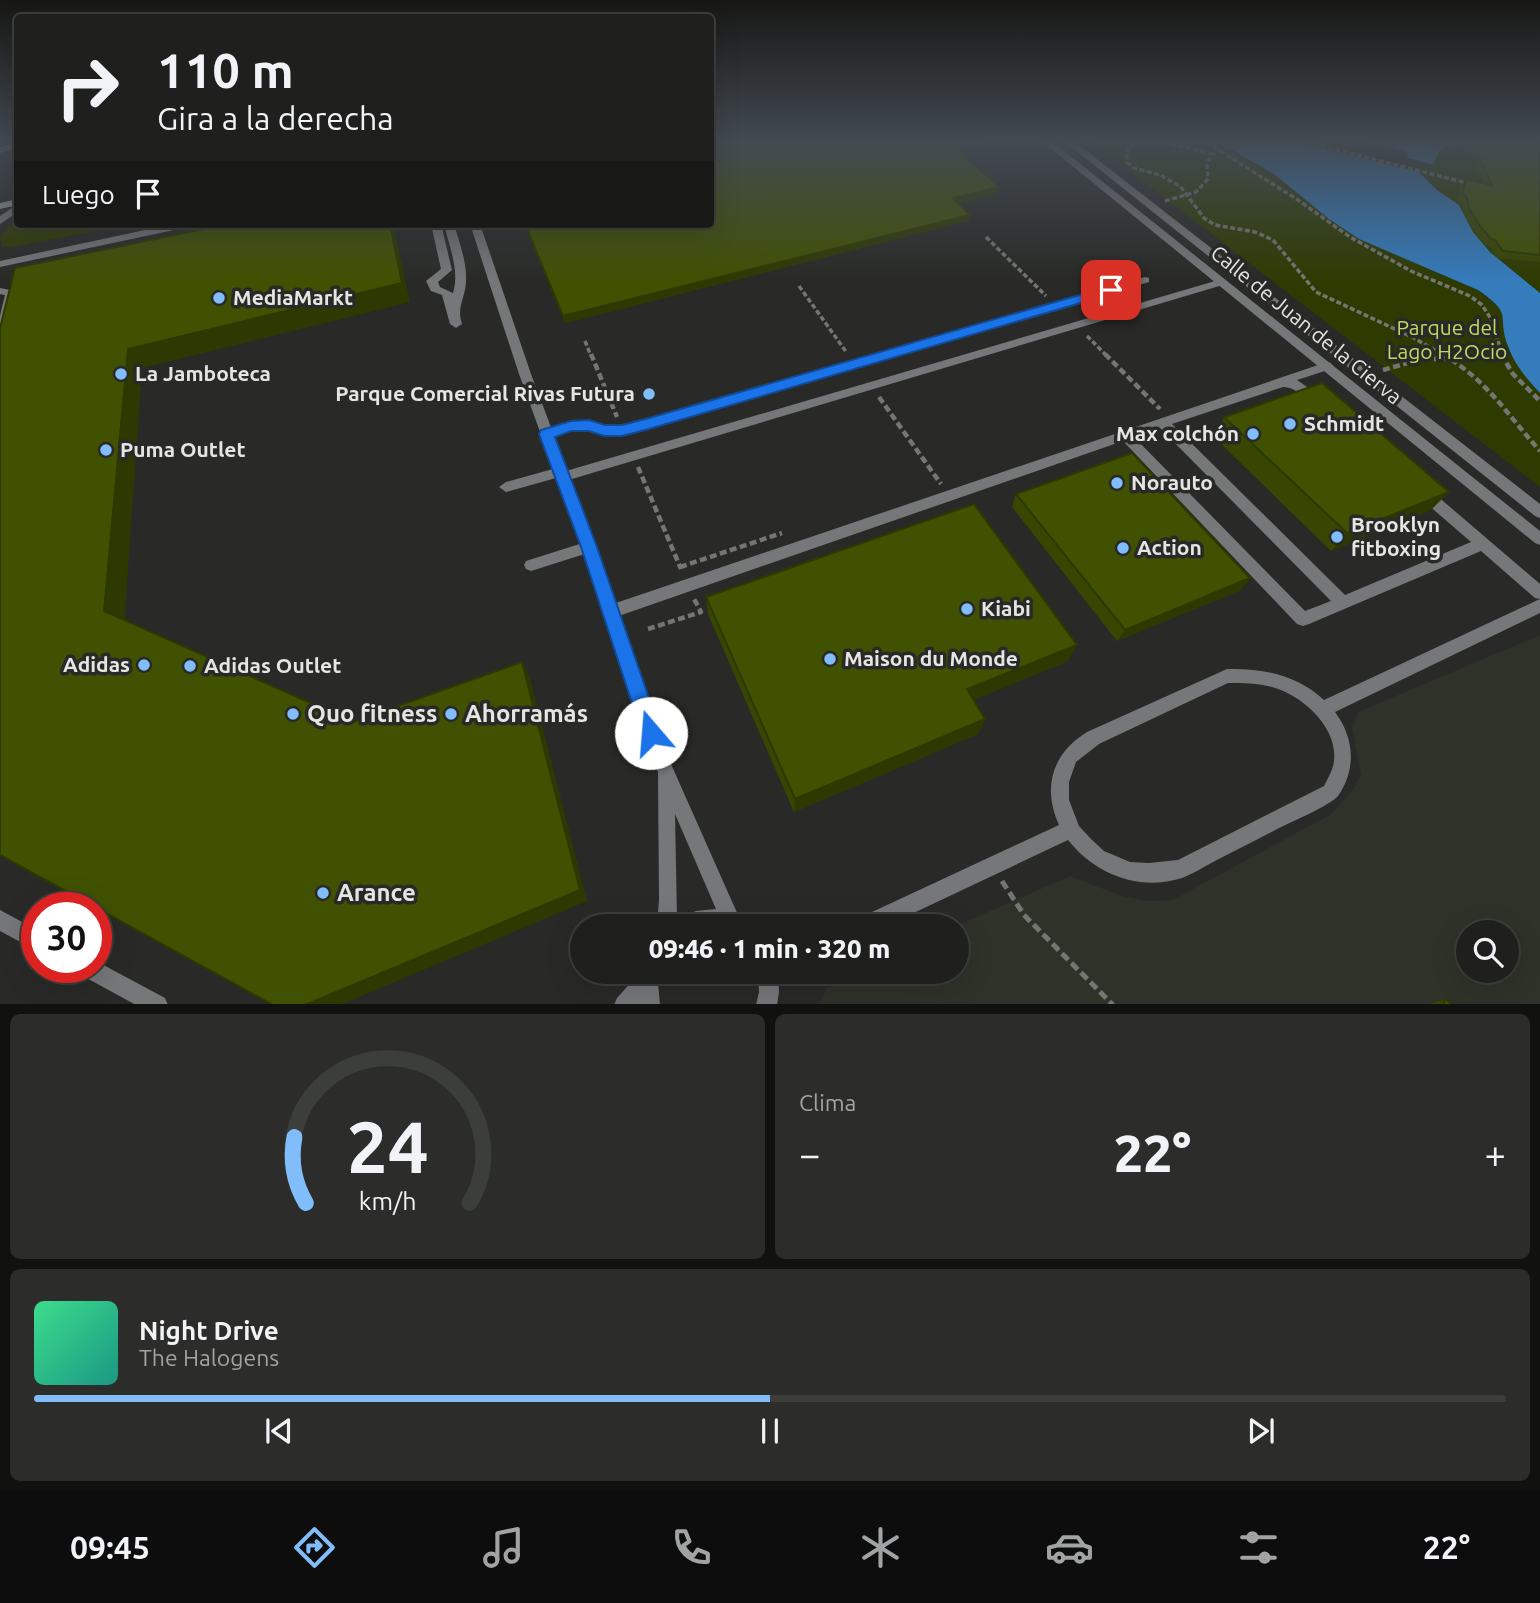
<!DOCTYPE html>
<html lang="es">
<head>
<meta charset="utf-8">
<style>
  :root { --surface:#1f201d; --page:#2c2d2a; --text:#f1f3f6; --muted:#a1a3a4; --line:#3c3e3b; --accent:#80bdfa }
  body { margin:0; font-family:Ubuntu,sans-serif; background:var(--page); color:var(--text); height:100vh; display:flex; flex-direction:column; font-size:26px; white-space:nowrap }
  * { box-sizing:border-box; margin:0 }
  p { font-size:23px; color:var(--muted) }
  .icon { flex:none; width:38px; height:38px; fill:none; stroke:currentColor; stroke-width:2; stroke-linecap:round; stroke-linejoin:round }
  .map { position:relative; height:1004px; overflow:hidden }
  .sheet { display:flex; flex-direction:column; gap:10px; padding:10px; background:#111210; flex:1 }
  .sheet>* { flex:none }
  .top-card { position:absolute; left:14px; top:14px; width:700px; height:214px; border-radius:7px; box-shadow:0 7px 28px #0002,0 0 0 2px var(--line); background:#1f201d; color:var(--text); overflow:hidden }
  .controls { position:absolute; left:1456px; top:920px; display:grid; gap:14px }
  .controls a { display:grid; place-items:center; width:63px; height:63px; border-radius:50%; background:var(--surface); box-shadow:0 7px 28px #0002,0 0 0 2px var(--line); font-size:35px }
  .speed { position:absolute; left:21px; top:892px; display:flex; gap:14px; font-size:35px; font-weight:700; text-align:center }
  .speed>* { display:grid; place-content:center; width:91px; height:91px; border-radius:50%; background:var(--surface); box-shadow:0 7px 28px #0002,0 0 0 2px var(--line); line-height:1 }
  .speed .limit { border:10px solid #d22; background:#fff; color:#111 }
  .pin { position:absolute; display:grid; place-items:center; width:60px; height:60px; color:#fff; margin:-30px; border-radius:14px; box-shadow:0 4px 10px #0006 }
  .me { position:absolute; width:77px; margin:-38px; rotate:342deg; stroke-linejoin:round; filter:drop-shadow(0 0 5px #0008) }
  .turn { display:flex; align-items:center; gap:24px; height:147px; padding:0 28px; font-size:32px }
  .turn .icon { width:91px; height:91px; stroke-width:2.5 }
  .turn b { display:block; font-size:49px; line-height:60px }
  .then { display:flex; align-items:center; height:66px; padding:0 28px; background:#0003; gap:14px; font-size:26px }
  .big { font-size:52px; font-weight:800; line-height:1.1 }
  .sheet .tile { flex:1; display:flex; flex-direction:column; justify-content:center; gap:10px; min-width:0; padding:0 24px; border-radius:10px; background:var(--page) }
  .sheet .dial { align-items:center; gap:0 }
  .dial svg { height:182px; overflow:visible; fill:none; stroke:var(--line); stroke-width:7; stroke-linecap:round; text-anchor:middle }
  .dial text { fill:var(--text); stroke:none }
  .song { display:flex; align-items:center; gap:21px }
  .cover { width:84px; height:84px; border-radius:10px; background:linear-gradient(135deg,hsl(150 70% 55%),hsl(170 70% 35%)) }
  .played { height:7px; border-radius:4px; background:linear-gradient(90deg,var(--accent) 50%,var(--line) 50%) }
  .keys { display:flex; justify-content:space-around; direction:ltr }
  .heat { display:flex; justify-content:space-between; align-items:center; font-size:38px; direction:ltr }
  .sheet .tiles { flex:1; display:grid; gap:10px; grid-template-columns:1fr 1fr }
  .tile:last-child { grid-column:span 2 }
  .trip { position:absolute; left:570px; top:914px; width:399px; height:70px; border-radius:35px; background:var(--surface); box-shadow:0 7px 28px #0002,0 0 0 2px var(--line); font-weight:800; line-height:70px; text-align:center }
  .dock { display:flex; height:112px; justify-content:space-around; align-items:center; background:#0c0d0c; color:var(--muted) }
  .dock .icon { width:49px; height:49px }
  .dock .active { color:var(--accent) }
  .dock b { font-size:32px; color:var(--text) }
  .map>svg:first-child { display:block }
</style>
</head>
<body>
<div class="map">
<svg width="1540" height="1005" viewBox="0 0 1540 1005">
  <rect width="100%" height="100%" fill="#292a27"/>
  <path fill="#2f3229" fill-rule="evenodd" d="M1540,635V1004L819,1005L826,989L857,971H957L956,926L1070,876L1122,896L1146,901L1173,900L1331,814L1352,791L1361,775L1352,728L1358,712ZM1468,933H1507V971H1468Z"/>
  <g fill="#2e3b00">
    <path d="M1092,142H1218L1274,174L1329,219L1359,239L1478,290L1501,309L1516,362L1540,393V487Z"/>
    <path d="M1456,142H1540V293L1490,252L1473,232L1459,205L1437,190L1419,172L1423,162L1433,165L1439,151Z"/>
    <path d="M17,218L18,224H131L13,247L2,246L0,237Z"/>
  </g>
  <path fill="#357cbd" d="M1218,142H1456L1439,151L1433,165L1423,162L1419,172L1437,190L1459,205L1473,232L1490,252L1540,293V393C1527,379 1514,364 1508,346C1496,313 1515,316 1478,290L1359,239L1329,219L1274,174Z"/>
  <path fill="#292a27" d="M1295,142H1372L1408,152L1407,158L1423,162L1419,172Z"/>
  <g fill="none" stroke-linecap="round" stroke-linejoin="round">
    <g stroke="#757673" stroke-width="3.5" stroke-dasharray="5 2.5" stroke-linecap="butt">
      <path d="M1134,142L1127,150V162L1134,168L1160,175L1180,186L1204,218L1215,225L1255,232L1273,240L1316,292L1412,337L1445,356"/>
      <path d="M1164,142L1212,154"/>
      <path d="M1200,142H1206L1295,198L1350,237L1411,271L1470,296L1482,305L1493,322L1502,356"/>
      <path d="M1306,142L1467,183"/>
      <path d="M1527,142L1537,144"/>
      <path d="M1165,201L1196,192L1208,179L1207,163L1212,154L1244,142"/>
      <path d="M986,237L1046,296"/>
      <path d="M799,286L847,353"/>
      <path d="M1087,336L1107,356"/>
      <path d="M585,341L591,356"/>
    </g>
    <g stroke="#757673" stroke-width="4.5" stroke-dasharray="7 3.5" stroke-linecap="butt">
      <path d="M591,354L617,417"/>
      <path d="M1105,354L1160,409"/>
      <path d="M1442,354C1487,380 1506,413 1540,451"/>
      <path d="M1501,354L1513,374L1540,401"/>
      <path d="M1383,370L1422,359H1452"/>
      <path d="M879,397L941,484"/>
      <path d="M638,467L681,569"/>
      <path d="M680,567L782,533"/>
      <path d="M648,629L701,612L694,599"/>
    </g>
    <path stroke="#757673" stroke-width="5" stroke-dasharray="9 4.5" stroke-linecap="butt" d="M1002,881L1024,915L1113,1005"/>
    <g fill="#767779" fill-rule="evenodd">
      <path d="M431,224H441L452,270L438,282L440,287L453,293C460,271 449,246 444,224H454C459,242 467,262 466,280C466,298 456,306 462,324L456,328L450,324L442,295L431,291L426,281L441,269Z"/>
      <path d="M1145,277L1149,278V282L649,429L623,435L604,436L588,430L571,431L546,439L539,434L541,431L571,421L589,420L605,426L623,425L649,419Z"/>
      <path d="M1222,279L1226,280V284L562,482L556,478L506,492L499,487L506,482L560,467L566,471Z"/>
      <path d="M0,288L15,291L17,293L6,341L0,345V316L5,295L0,294Z"/>
      <path d="M1327,362L1331,363L1333,366L1331,369L1297,380L1323,398L1325,401L1323,404C1308,406 1300,387 1283,387L1172,424L1345,595L1471,542L1419,497L1417,493L1419,489H1429L1540,584V599L1535,598L1481,551L1309,624L1303,626L1297,624L1123,441L610,619L605,617L602,612L605,607L610,605ZM1160,428L1331,601L1305,611L1134,437Z"/>
      <path d="M589,541L594,543L596,547L594,551L531,571L526,569L524,565L526,561Z"/>
      <path d="M0,910L37,930V951L0,931Z"/>
      <path d="M96,961L165,998L168,1005H136L81,975L78,968H96Z"/>
    </g>
    <g fill="#767779" fill-rule="evenodd">
      <path d="M18,204V212L0,224V216Z"/>
      <path d="M173,224H193L188,227L0,267V261Z"/>
      <path d="M470,224H480L531,374L596,547L667,755L738,915L744,918L747,926H657L659,900L658,773L582,547L519,374ZM675,814L716,909L696,911L677,918Z"/>
      <path d="M1540,599V613L1335,712C1354,737 1357,769 1338,796C1331,805 1289,823 1277,829C1257,840 1236,850 1215,861C1205,866 1193,874 1182,878C1139,892 1095,874 1068,840L886,926H854L857,919L1059,825C1042,787 1052,754 1087,732L1227,669C1263,668 1297,675 1324,700ZM1228,683C1243,683 1257,683 1272,687C1302,695 1338,727 1334,761C1333,770 1328,778 1324,786L1178,860L1149,863L1130,862L1104,851L1091,839L1079,826L1069,800V782L1076,762L1099,744Z"/>
      <path d="M641,971H657L660,1005H614L617,998Z"/>
      <path d="M758,971H778L779,992L777,1005H756L759,992Z"/>
    </g>
    <g fill="#767779" fill-rule="evenodd">
      <path d="M1043,142H1053L1540,531V545L1535,543Z"/>
      <path d="M1065,142H1075L1540,504V518L1535,516Z"/>
    </g>
    <g fill="#a1a3a5" fill-rule="evenodd">
      <path d="M18,142V148L0,153V147Z"/>
      <path d="M18,199V205L0,209V203Z"/>
    </g>
  </g>
  <g fill="#374601">
    <path d="M710,142L983,143L957,149L999,187L997,194L958,203L970,215L968,221L565,323L524,224H710Z"/>
    <path d="M1464,142H1523L1519,149L1540,142V262L1497,258L1490,246H1486L1475,233L1464,215L1462,203L1457,202L1461,186L1466,179L1484,183Z"/>
    <path d="M1224,417L1431,510L1331,551L1213,436Z"/>
    <path d="M1016,494L1241,590L1117,641L1012,507Z"/>
    <path d="M706,597L1068,661L973,700L985,719L978,734L794,812L708,614Z"/>
    <path d="M1446,999L1452,1005H1426Z"/>
  </g>
  <g fill="#2d3901">
    <path d="M965,142H983V143L951,151L952,145Z"/>
    <path d="M999,187L997,194L952,205L953,198Z"/>
    <path d="M970,215L968,221L565,323L563,316Z"/>
    <path d="M390,224H393L410,302L142,368L124,628L104,611L128,349Z"/>
    <path d="M1449,492L1431,510L1331,551L1347,533Z"/>
    <path d="M1250,578L1241,590L1117,641L1125,630Z"/>
    <path d="M1077,645L1068,661L961,705L967,689Z"/>
    <path d="M522,662L530,678L587,901L340,1005H305Z"/>
    <path d="M985,719L978,734L794,812L795,799Z"/>
  </g>
  <g fill="#405101" stroke="#2d3901" stroke-width="2">
    <path d="M710,142H965L952,145L999,187L953,198L970,215L563,316L525,224H710Z"/>
    <path d="M1472,142H1523L1519,149L1540,142V255L1503,251L1495,240L1491,239L1480,226L1469,208L1467,197L1462,195L1466,179L1492,185Z"/>
    <path d="M228,224H390L402,283L128,349L104,611L353,722L522,662L580,890L305,1005H273L0,855V328L15,268Z"/>
    <path d="M1322,383L1449,492L1347,533L1224,417Z"/>
    <path d="M1132,453L1250,578L1125,630L1016,494Z"/>
    <path d="M974,504L1077,645L967,689L985,719L795,799L706,597Z"/>
    <path d="M1446,999L1452,1005H1443Z"/>
  </g>
  <linearGradient id="sky" x2="0" y2="1"><stop stop-color="#171715"/><stop offset="0.5" stop-color="#434a52"/><stop offset="1" stop-color="#434a52" stop-opacity="0"/></linearGradient>
  <rect width="1540" height="282" fill="url(#sky)"/>
  <path fill="#1a73e8" stroke="#114b97" stroke-width="2" d="M1111,286L1115,287V293L649,429L622,436H604L589,431H571L555,437L597,547L661,733L658,740L651,743L644,740L581,547L539,434L541,430L571,421L589,420L605,425H622L649,418Z"/>
  <g fill="#80bdfa" stroke="#292a27" stroke-width="2.5">
    <circle cx="219" cy="298" r="7"/>
    <circle cx="121" cy="374" r="7"/>
    <circle cx="649" cy="394" r="7"/>
    <circle cx="1290" cy="424" r="7"/>
    <circle cx="1253" cy="434" r="7"/>
    <circle cx="106" cy="450" r="7"/>
    <circle cx="1117" cy="483" r="7"/>
    <circle cx="1337" cy="537" r="7"/>
    <circle cx="1123" cy="548" r="7"/>
    <circle cx="967" cy="609" r="7"/>
    <circle cx="830" cy="659" r="7"/>
    <circle cx="144" cy="665" r="7"/>
    <circle cx="190" cy="666" r="7"/>
    <circle cx="293" cy="714" r="7"/>
    <circle cx="451" cy="714" r="7"/>
    <circle cx="323" cy="893" r="7"/>
  </g>
  <g text-anchor="middle" stroke-width="7" stroke-linejoin="round" paint-order="stroke">
    <g font-size="21" font-weight="bold" fill="#e5e6e4" stroke="#292a27" text-anchor="start">
      <text x="233" y="305">MediaMarkt</text>
      <text x="135" y="381">La Jamboteca</text>
      <text x="635" y="401" text-anchor="end">Parque Comercial Rivas Futura</text>
      <text x="1304" y="431">Schmidt</text>
      <text x="1239" y="441" text-anchor="end">Max colchón</text>
      <text x="120" y="457">Puma Outlet</text>
      <text x="1131" y="490">Norauto</text>
      <text x="1351" y="532">Brooklyn<tspan x="1351" dy="24">fitboxing</tspan></text>
      <text x="1137" y="555">Action</text>
      <text x="981" y="616">Kiabi</text>
      <text x="844" y="666">Maison du Monde</text>
      <text x="130" y="672" text-anchor="end">Adidas</text>
      <text x="204" y="673">Adidas Outlet</text>
    </g>
    <g font-size="21" fill="#e5e6e4" stroke="#292a27">
      <text transform="translate(1306 325) rotate(39)" y="7">Calle de Juan de la Cierva</text>
    </g>
    <g font-size="21" fill="#badb61" stroke="#292a27">
      <text x="1447" y="335">Parque del<tspan x="1447" dy="24">Lago H2Ocio</tspan></text>
    </g>
    <g font-size="24" font-weight="bold" fill="#e5e6e4" stroke="#292a27" text-anchor="start">
      <text x="307" y="722">Quo fitness</text>
      <text x="465" y="722">Ahorramás</text>
      <text x="337" y="901">Arance</text>
    </g>
  </g>
</svg>
<div class="controls">
<a><svg class="icon" aria-label="search" viewBox="0 0 24 24"><circle cx="10" cy="10" r="6"/><path d="M15 15l6 6"/></svg></a>
</div>
<div class="speed"><div class="limit">30</div></div>
<div class="pin" style="left:1111px;top:290px;background:#d93025"><svg class="icon" aria-label="arrive" viewBox="0 0 24 24"><path d="M6 21V4h12l-3 4 3 4H6"/></svg></div>
<svg class="me" style="left:651px;top:733px" viewBox="-20 -20 40 40"><circle r="19" fill="#fff"/><path d="M0-13L10 11 0 6-10 11z" fill="#1a73e8"/></svg>
<div class="trip">09:46 · 1 min · 320 m</div>
<div class="top-card">
<div class="turn"><svg class="icon" aria-label="right" viewBox="0 0 24 24"><path d="M7 20v-9h11M14 6l5 5-5 5"/></svg><div><b>110 m</b>Gira a la derecha</div></div>
<div class="then">Luego<svg class="icon" aria-label="arrive" viewBox="0 0 24 24"><path d="M6 21V4h12l-3 4 3 4H6"/></svg></div>
</div>
</div>
<section class="sheet">
<div class="tiles">
<div class="tile dial"><svg viewBox="0 0 100 80">
<path d="M14 69A42 42 0 1 1 86 69"/>
<path d="M14 69A42 42 0 0 1 9 40" stroke="#80bdfa"/>
<text x="50" y="56" font-size="32" font-weight="700">24</text>
<text x="50" y="72" font-size="11">km/h</text>
</svg></div>
<div class="tile"><p>Clima</p>
<div class="heat"><a>−</a><b class="big">22°</b><a>+</a></div>
</div>
<div class="tile">
<div class="song"><i class="cover"></i><div><b>Night Drive</b><p>The Halogens</p></div></div>
<div class="played"></div>
<div class="keys"><svg class="icon" aria-label="previous" viewBox="0 0 24 24"><path d="M18 5L8 12l10 7zM5 5v14"/></svg><svg class="icon" aria-label="pause" viewBox="0 0 24 24"><path d="M8 5v14M16 5v14"/></svg><svg class="icon" aria-label="next" viewBox="0 0 24 24"><path d="M6 5l10 7-10 7zM19 5v14"/></svg></div>
</div>
</div>
</section>
<nav class="dock">
<b>09:45</b>
<svg class="icon active" aria-label="directions" viewBox="0 0 24 24"><path d="M12 3l9 9-9 9-9-9zM9 14v-3h6M13 9l2 2-2 2"/></svg>
<svg class="icon" aria-label="music" viewBox="0 0 24 24"><path d="M9 18V5l10-2v13"/><circle cx="6" cy="18" r="3"/><circle cx="16" cy="16" r="3"/></svg>
<svg class="icon" aria-label="phone" viewBox="0 0 24 24"><path d="M5 4h4l2 5-3 2q2 4 5 5l2-3 5 2v4C11 20 4 13 5 4z"/></svg>
<svg class="icon" aria-label="climate" viewBox="0 0 24 24"><path d="M12 3v18M4 7l16 10M4 17L20 7"/></svg>
<svg class="icon" aria-label="car" viewBox="0 0 24 24"><path d="M5 17H2v-5l4-1 3-4h7l3 4 3 1v5h-3M9 17h6M6 11h13"/><circle cx="7" cy="17" r="2"/><circle cx="17" cy="17" r="2"/></svg>
<svg class="icon" aria-label="filters" viewBox="0 0 24 24"><path d="M4 7h16M4 17h16"/><circle cx="9" cy="7" r="2"/><circle cx="15" cy="17" r="2"/></svg>
<b>22°</b>
</nav>
</body>
</html>
